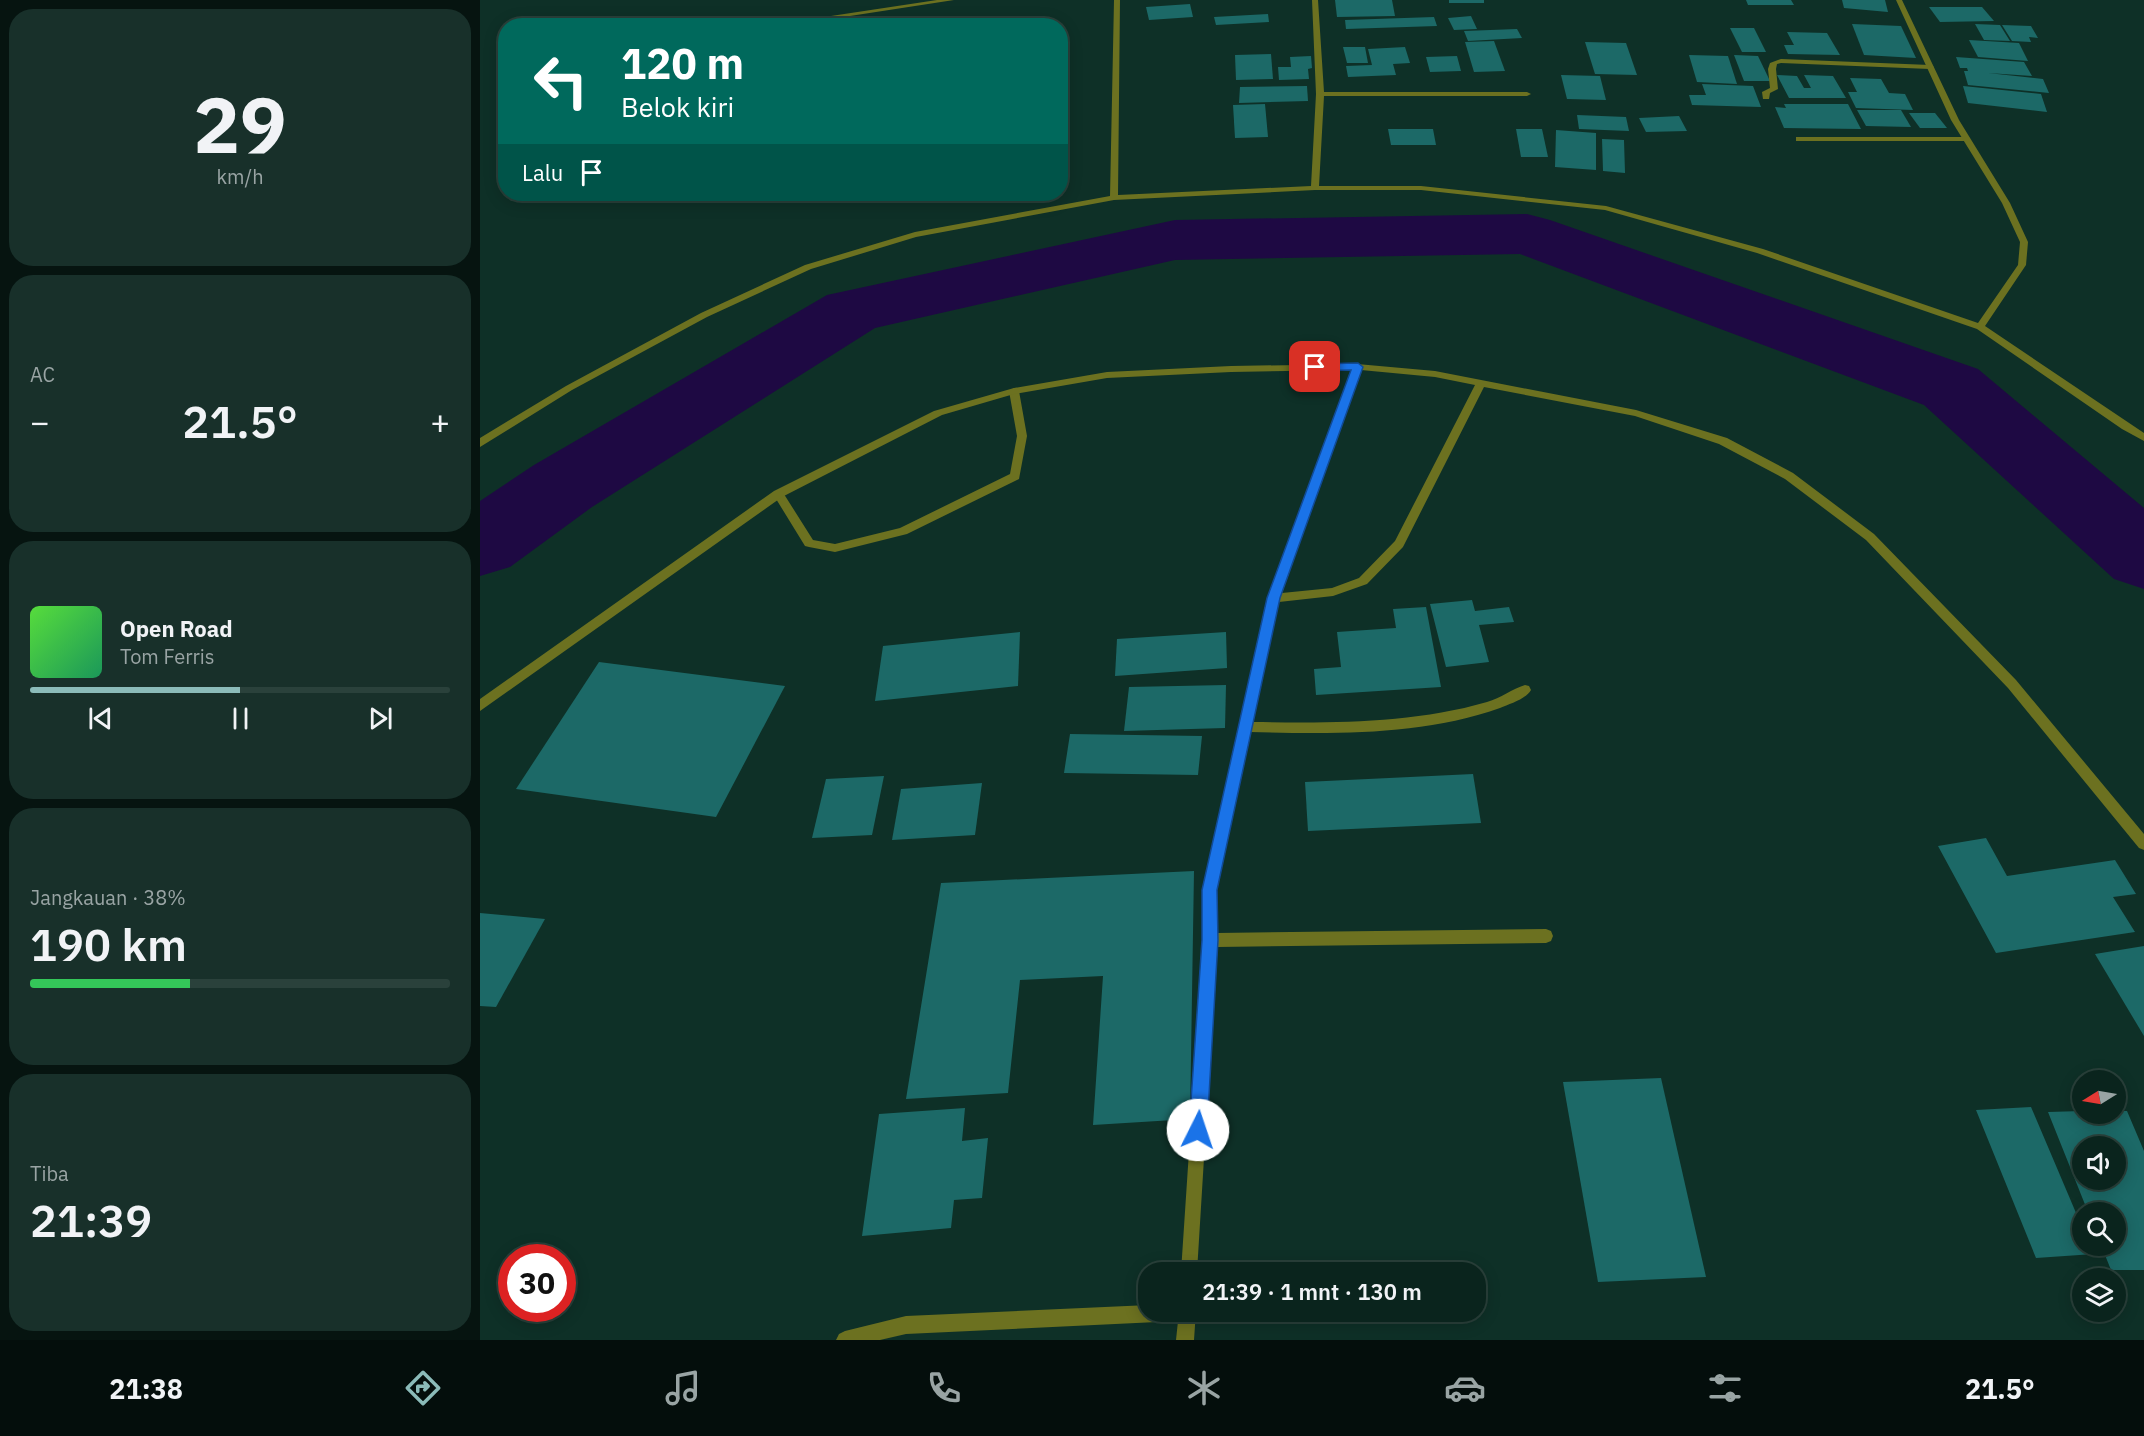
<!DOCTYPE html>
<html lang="id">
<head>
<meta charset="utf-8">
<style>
  :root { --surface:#0a241d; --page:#18302a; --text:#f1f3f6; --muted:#99a4a4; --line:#2a413b; --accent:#8bbbb9 }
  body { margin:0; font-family:"IBM Plex Sans",sans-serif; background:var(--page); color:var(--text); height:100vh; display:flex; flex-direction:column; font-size:22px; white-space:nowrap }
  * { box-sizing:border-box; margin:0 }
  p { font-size:20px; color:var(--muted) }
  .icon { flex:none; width:33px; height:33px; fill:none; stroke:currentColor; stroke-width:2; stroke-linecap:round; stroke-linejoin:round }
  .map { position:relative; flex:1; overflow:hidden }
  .details { display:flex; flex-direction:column; gap:9px; padding:9px; background:#061410; width:480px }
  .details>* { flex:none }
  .top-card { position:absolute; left:18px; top:18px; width:570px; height:183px; border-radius:24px; box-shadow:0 3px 15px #0003,0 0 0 2px var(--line); background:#00695c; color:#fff; overflow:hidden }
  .needle { width:39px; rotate:259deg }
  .tools { position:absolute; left:1592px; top:1070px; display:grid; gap:12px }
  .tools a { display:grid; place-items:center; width:54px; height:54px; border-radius:50%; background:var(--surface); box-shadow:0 3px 15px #0003,0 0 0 2px var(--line); font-size:30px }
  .speed { position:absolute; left:18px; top:1244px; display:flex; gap:12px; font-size:30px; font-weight:700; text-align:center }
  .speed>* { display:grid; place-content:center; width:78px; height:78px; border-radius:50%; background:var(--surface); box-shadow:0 3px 15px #0003,0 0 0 2px var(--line); line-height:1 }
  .speed .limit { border:9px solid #d22; background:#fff; color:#111 }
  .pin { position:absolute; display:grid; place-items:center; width:51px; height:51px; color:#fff; margin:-26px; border-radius:12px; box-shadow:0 3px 9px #0006 }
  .me { position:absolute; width:66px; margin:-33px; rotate:4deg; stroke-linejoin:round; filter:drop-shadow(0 0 4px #0008) }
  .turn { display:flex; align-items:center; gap:21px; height:126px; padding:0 24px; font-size:27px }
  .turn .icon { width:78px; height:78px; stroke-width:2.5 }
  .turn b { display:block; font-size:42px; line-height:51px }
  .then { display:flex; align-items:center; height:57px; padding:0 24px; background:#0003; gap:12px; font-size:22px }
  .big { font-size:45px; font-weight:600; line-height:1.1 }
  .details .widget { flex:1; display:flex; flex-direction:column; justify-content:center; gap:9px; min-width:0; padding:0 21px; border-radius:24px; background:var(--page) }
  .details .dial { align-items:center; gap:0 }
  .dial b { font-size:78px; line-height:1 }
  .song { display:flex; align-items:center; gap:18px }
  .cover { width:72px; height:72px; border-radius:9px; background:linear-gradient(135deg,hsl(110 70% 55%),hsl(150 70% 35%)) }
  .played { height:6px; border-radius:3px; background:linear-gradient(90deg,var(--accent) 50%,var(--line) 50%) }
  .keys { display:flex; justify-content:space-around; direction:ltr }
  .heat { display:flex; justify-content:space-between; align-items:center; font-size:33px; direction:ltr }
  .charge { height:9px; border-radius:4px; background:linear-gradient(90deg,#34c759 38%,var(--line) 0) }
  .trip { position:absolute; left:658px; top:1262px; width:348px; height:60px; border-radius:24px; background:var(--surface); box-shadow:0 3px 15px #0003,0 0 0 2px var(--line); font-weight:600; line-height:60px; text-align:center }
  .tab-bar { display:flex; height:96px; justify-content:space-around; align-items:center; background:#040e0c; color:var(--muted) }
  .tab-bar .icon { width:42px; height:42px }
  .tab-bar .active { color:var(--accent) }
  .tab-bar b { font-size:27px; color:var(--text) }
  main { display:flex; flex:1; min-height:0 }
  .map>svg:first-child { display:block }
</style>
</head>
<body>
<main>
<section class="details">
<div class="widget dial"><b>29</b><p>km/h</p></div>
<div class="widget"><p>AC</p>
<div class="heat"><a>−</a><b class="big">21.5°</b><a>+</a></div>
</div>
<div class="widget">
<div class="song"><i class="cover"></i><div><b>Open Road</b><p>Tom Ferris</p></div></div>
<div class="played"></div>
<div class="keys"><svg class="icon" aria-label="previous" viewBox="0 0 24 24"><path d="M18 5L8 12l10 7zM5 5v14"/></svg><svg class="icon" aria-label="pause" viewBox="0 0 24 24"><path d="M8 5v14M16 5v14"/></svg><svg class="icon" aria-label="next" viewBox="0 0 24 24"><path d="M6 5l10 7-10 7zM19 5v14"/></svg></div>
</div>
<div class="widget"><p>Jangkauan · 38%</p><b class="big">190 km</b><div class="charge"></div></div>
<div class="widget"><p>Tiba</p><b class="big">21:39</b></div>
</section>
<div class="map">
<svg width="1664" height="1340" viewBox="0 0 1664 1340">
  <rect width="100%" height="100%" fill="#0e3027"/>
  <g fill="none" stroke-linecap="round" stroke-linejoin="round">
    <path fill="#1e0943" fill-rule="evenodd" d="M1047,214L1070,220L1498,369L1664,508V589L1634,579L1444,405L1040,254L695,260L395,328L112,507L30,567L0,576V501L54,465L347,295L695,220Z"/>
  </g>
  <g fill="#1c6967" fill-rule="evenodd">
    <path d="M855,0H912L915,16L857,17Z"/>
    <rect x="969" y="0" width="35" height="3"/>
    <path d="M1266,0H1311L1314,5H1268Z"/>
    <path d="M1362,0H1405L1408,12L1364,8Z"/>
    <path d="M710,4L713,17L669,20L666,7Z"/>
    <path d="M1449,7H1502L1514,21L1460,22Z"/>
    <path d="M788,14L789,22L736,25L734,17Z"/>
    <path d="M991,16L997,29L974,30L968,18Z"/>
    <path d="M954,17L957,26L866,29L865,20Z"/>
    <path d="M1372,24L1421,26L1436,58L1384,55Z"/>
    <path d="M1495,24L1520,25L1530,41L1504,40Z"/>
    <path d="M1522,25L1551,26L1558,38L1549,37L1551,42L1532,41Z"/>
    <path d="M1250,28H1274L1286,52H1262Z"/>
    <path d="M1037,29L1042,38L988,41L984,31Z"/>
    <path d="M1307,32L1347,33L1360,55L1308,54L1304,45H1314Z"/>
    <path d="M1489,40L1539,43L1548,61L1498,57Z"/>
    <path d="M1014,41L1025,71L994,72L985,42Z"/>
    <path d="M1105,42L1146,43L1157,75L1115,74Z"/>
    <path d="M863,47H885L888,63H867Z"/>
    <path d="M925,47L930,63L913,64L916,75L868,77L866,66L892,65L888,49Z"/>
    <path d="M791,54L793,79L756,80L755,55Z"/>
    <path d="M1209,55L1248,56L1257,84L1217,82Z"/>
    <path d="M1254,55L1278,56L1290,81H1264Z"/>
    <path d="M831,56L832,68L828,69L829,79L799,80L798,67H811L810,57Z"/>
    <path d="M977,56L981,71L950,72L946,57Z"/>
    <path d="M1476,57L1544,62L1552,76L1508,73L1563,79L1569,93L1488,85L1484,71H1488L1487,68H1480Z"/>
    <path d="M1081,75L1120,76L1126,100L1087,99Z"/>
    <path d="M1297,75L1317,76L1324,88H1331L1324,75L1353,76L1366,98H1309Z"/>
    <path d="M1370,78L1401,79L1409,93L1425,94L1433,110L1376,108L1368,92H1377Z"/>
    <path d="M1222,84L1273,86L1281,107L1212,105L1209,95H1226Z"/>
    <path d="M827,86L828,101L759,103L760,87Z"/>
    <path d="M1483,86L1561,94L1567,112L1488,103Z"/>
    <path d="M785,104L788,137L755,138L753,105Z"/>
    <path d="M1304,104H1368L1381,129L1304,128L1295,107L1306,108Z"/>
    <path d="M1377,110H1421L1431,127L1386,126Z"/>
    <path d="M1429,113H1455L1467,128H1440Z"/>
    <path d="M1097,115L1146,117L1149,131L1099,129Z"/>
    <path d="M1199,116L1207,131L1166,132L1159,118Z"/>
    <path d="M908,129H953L956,145H911Z"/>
    <path d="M1036,129H1062L1068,157H1041Z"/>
    <path d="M1076,130L1116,133V170L1075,167Z"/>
    <path d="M1122,139L1144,140L1145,173L1123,171Z"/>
    <path d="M992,600L995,611L1029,607L1034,622L999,625L1009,662L966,667L950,604Z"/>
    <path d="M946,607L961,687L836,695L834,669L861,667L857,632L916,628L913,609Z"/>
    <path d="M540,632L538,686L395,701L403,646Z"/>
    <path d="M746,632L747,668L635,676L637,639Z"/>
    <path d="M119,662L305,686L236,817L36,789Z"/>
    <path d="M746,685L745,728L644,731L649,687Z"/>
    <path d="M590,734L722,736L718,775L584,773Z"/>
    <path d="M993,774L1001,823L828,831L825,782Z"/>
    <path d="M404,776L392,835L332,838L346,779Z"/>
    <path d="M502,783L495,835L412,840L421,789Z"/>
    <path d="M1506,838L1527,876L1635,860L1656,894L1633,897L1655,932L1516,953L1458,846Z"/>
    <path d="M714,871L710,1119L613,1125L623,976L540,980L528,1093L426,1099L461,883Z"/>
    <path d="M0,913L65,919L16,1007L0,1006Z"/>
    <path d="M1664,946V1036L1615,954Z"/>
    <path d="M1181,1078L1226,1277L1118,1282L1083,1082Z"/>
    <path d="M1551,1107L1602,1227V1245H1610L1614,1254L1556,1258L1496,1110Z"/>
    <path d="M485,1108L482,1141L508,1138L502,1198L474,1200L471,1228L382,1236L399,1114Z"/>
    <path d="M1602,1111L1635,1113V1111H1647L1664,1151V1270H1631L1621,1245H1635V1212H1608L1568,1112ZM1602,1146H1635V1179H1602Z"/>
  </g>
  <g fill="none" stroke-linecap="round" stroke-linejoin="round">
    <g fill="#6c7120" fill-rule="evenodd">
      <path d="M1301,59L1450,65L1454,67L1450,69L1301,63L1297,64L1296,69L1298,89L1290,93L1289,99H1283L1282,92L1290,88L1288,69L1290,63Z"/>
      <path d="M1316,137H1485L1489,139L1485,141H1316Z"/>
      <path d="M534,388L539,391L547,436L539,479L427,534L355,552L329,547L325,546L293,494L298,490L302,491L333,540L355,544L420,528L530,474L537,436L529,391Z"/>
    </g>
    <g fill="#6c7120" fill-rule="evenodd">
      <path d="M457,0H474L305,26L298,24Z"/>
      <path d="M634,0H640L638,195L831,186L836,94L832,0H838L844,92H1047L1051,94L1047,96H844L839,186H941L1126,206L1283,249L1498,323L1538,265L1540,242L1522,203L1471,120L1416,0H1422L1479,120L1530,203L1548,242L1546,265L1505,326L1664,433V441L1642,429L1497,329L1277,253L1125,210L941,190H835L634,200L436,237L331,269L227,317L92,390L0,447V438L86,386L221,313L325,265L435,232L630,196Z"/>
      <path d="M877,364L955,371L1156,410L1247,438L1313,473L1394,534L1536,680L1664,834V850L1659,848L1528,688L1386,540L1305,479L1239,444L1155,416L1004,387L923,547L887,584L853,596L799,602L773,722C851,723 931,724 1007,702C1021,698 1032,689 1045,685L1049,686L1051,690C1046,699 1030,704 1020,708C941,736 853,734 770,732L736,890L737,933L1066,929L1071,931L1073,936L1071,941L1066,943L737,947L717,1272H701L723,940L722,890L788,598L871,370L751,372L627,378L534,394L462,415L302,497L0,711V699L294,491L454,411L534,388L627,372L751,366ZM881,370L955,377L995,385L915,541L879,578L852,588L802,593Z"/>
      <path d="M669,1305V1311H716L714,1340H696L698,1321L426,1334L400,1340H356L359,1334L365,1331L426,1316Z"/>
    </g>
  </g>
  <path fill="#1a73e8" stroke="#114b97" stroke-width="1.5" d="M878,363L883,367L800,598L737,890L738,940L727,1130L725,1136L718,1138L712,1136L709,1130L722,940V890L787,598L871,370L835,371L830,367L835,364Z"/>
</svg>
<div class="tools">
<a><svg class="needle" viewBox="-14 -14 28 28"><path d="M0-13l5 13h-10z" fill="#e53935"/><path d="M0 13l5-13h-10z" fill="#99a4a4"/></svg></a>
<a><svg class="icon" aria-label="sound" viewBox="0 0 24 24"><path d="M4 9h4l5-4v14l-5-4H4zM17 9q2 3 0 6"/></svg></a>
<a><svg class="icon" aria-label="search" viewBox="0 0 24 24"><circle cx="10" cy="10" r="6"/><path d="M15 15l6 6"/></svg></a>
<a><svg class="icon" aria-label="layers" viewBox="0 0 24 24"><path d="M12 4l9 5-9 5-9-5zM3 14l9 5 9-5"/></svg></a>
</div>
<div class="speed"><div class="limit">30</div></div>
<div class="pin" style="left:835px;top:367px;background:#d93025"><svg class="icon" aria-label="arrive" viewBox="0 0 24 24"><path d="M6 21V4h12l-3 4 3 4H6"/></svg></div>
<svg class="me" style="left:718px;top:1130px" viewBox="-20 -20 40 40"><circle r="19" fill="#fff"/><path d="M0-13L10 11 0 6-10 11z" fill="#1a73e8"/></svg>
<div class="trip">21:39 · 1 mnt · 130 m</div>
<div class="top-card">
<div class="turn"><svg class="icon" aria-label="left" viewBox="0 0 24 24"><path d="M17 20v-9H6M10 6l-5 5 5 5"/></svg><div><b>120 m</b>Belok kiri</div></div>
<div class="then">Lalu<svg class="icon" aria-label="arrive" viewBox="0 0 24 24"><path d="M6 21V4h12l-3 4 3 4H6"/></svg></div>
</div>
</div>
</main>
<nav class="tab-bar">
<b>21:38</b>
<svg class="icon active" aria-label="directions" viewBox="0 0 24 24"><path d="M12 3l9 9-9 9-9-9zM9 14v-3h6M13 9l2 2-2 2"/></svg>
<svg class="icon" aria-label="music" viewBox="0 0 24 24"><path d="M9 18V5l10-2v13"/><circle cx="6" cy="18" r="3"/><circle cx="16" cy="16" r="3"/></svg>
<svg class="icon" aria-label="phone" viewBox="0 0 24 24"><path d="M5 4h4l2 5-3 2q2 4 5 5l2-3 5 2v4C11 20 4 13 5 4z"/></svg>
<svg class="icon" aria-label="climate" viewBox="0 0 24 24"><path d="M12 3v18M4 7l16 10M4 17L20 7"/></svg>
<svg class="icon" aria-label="car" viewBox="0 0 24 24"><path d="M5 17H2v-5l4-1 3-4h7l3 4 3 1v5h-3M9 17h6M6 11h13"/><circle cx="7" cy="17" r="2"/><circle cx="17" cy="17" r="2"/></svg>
<svg class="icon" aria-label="filters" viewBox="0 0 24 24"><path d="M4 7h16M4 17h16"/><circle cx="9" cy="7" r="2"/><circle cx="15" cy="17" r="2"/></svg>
<b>21.5°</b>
</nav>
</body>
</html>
